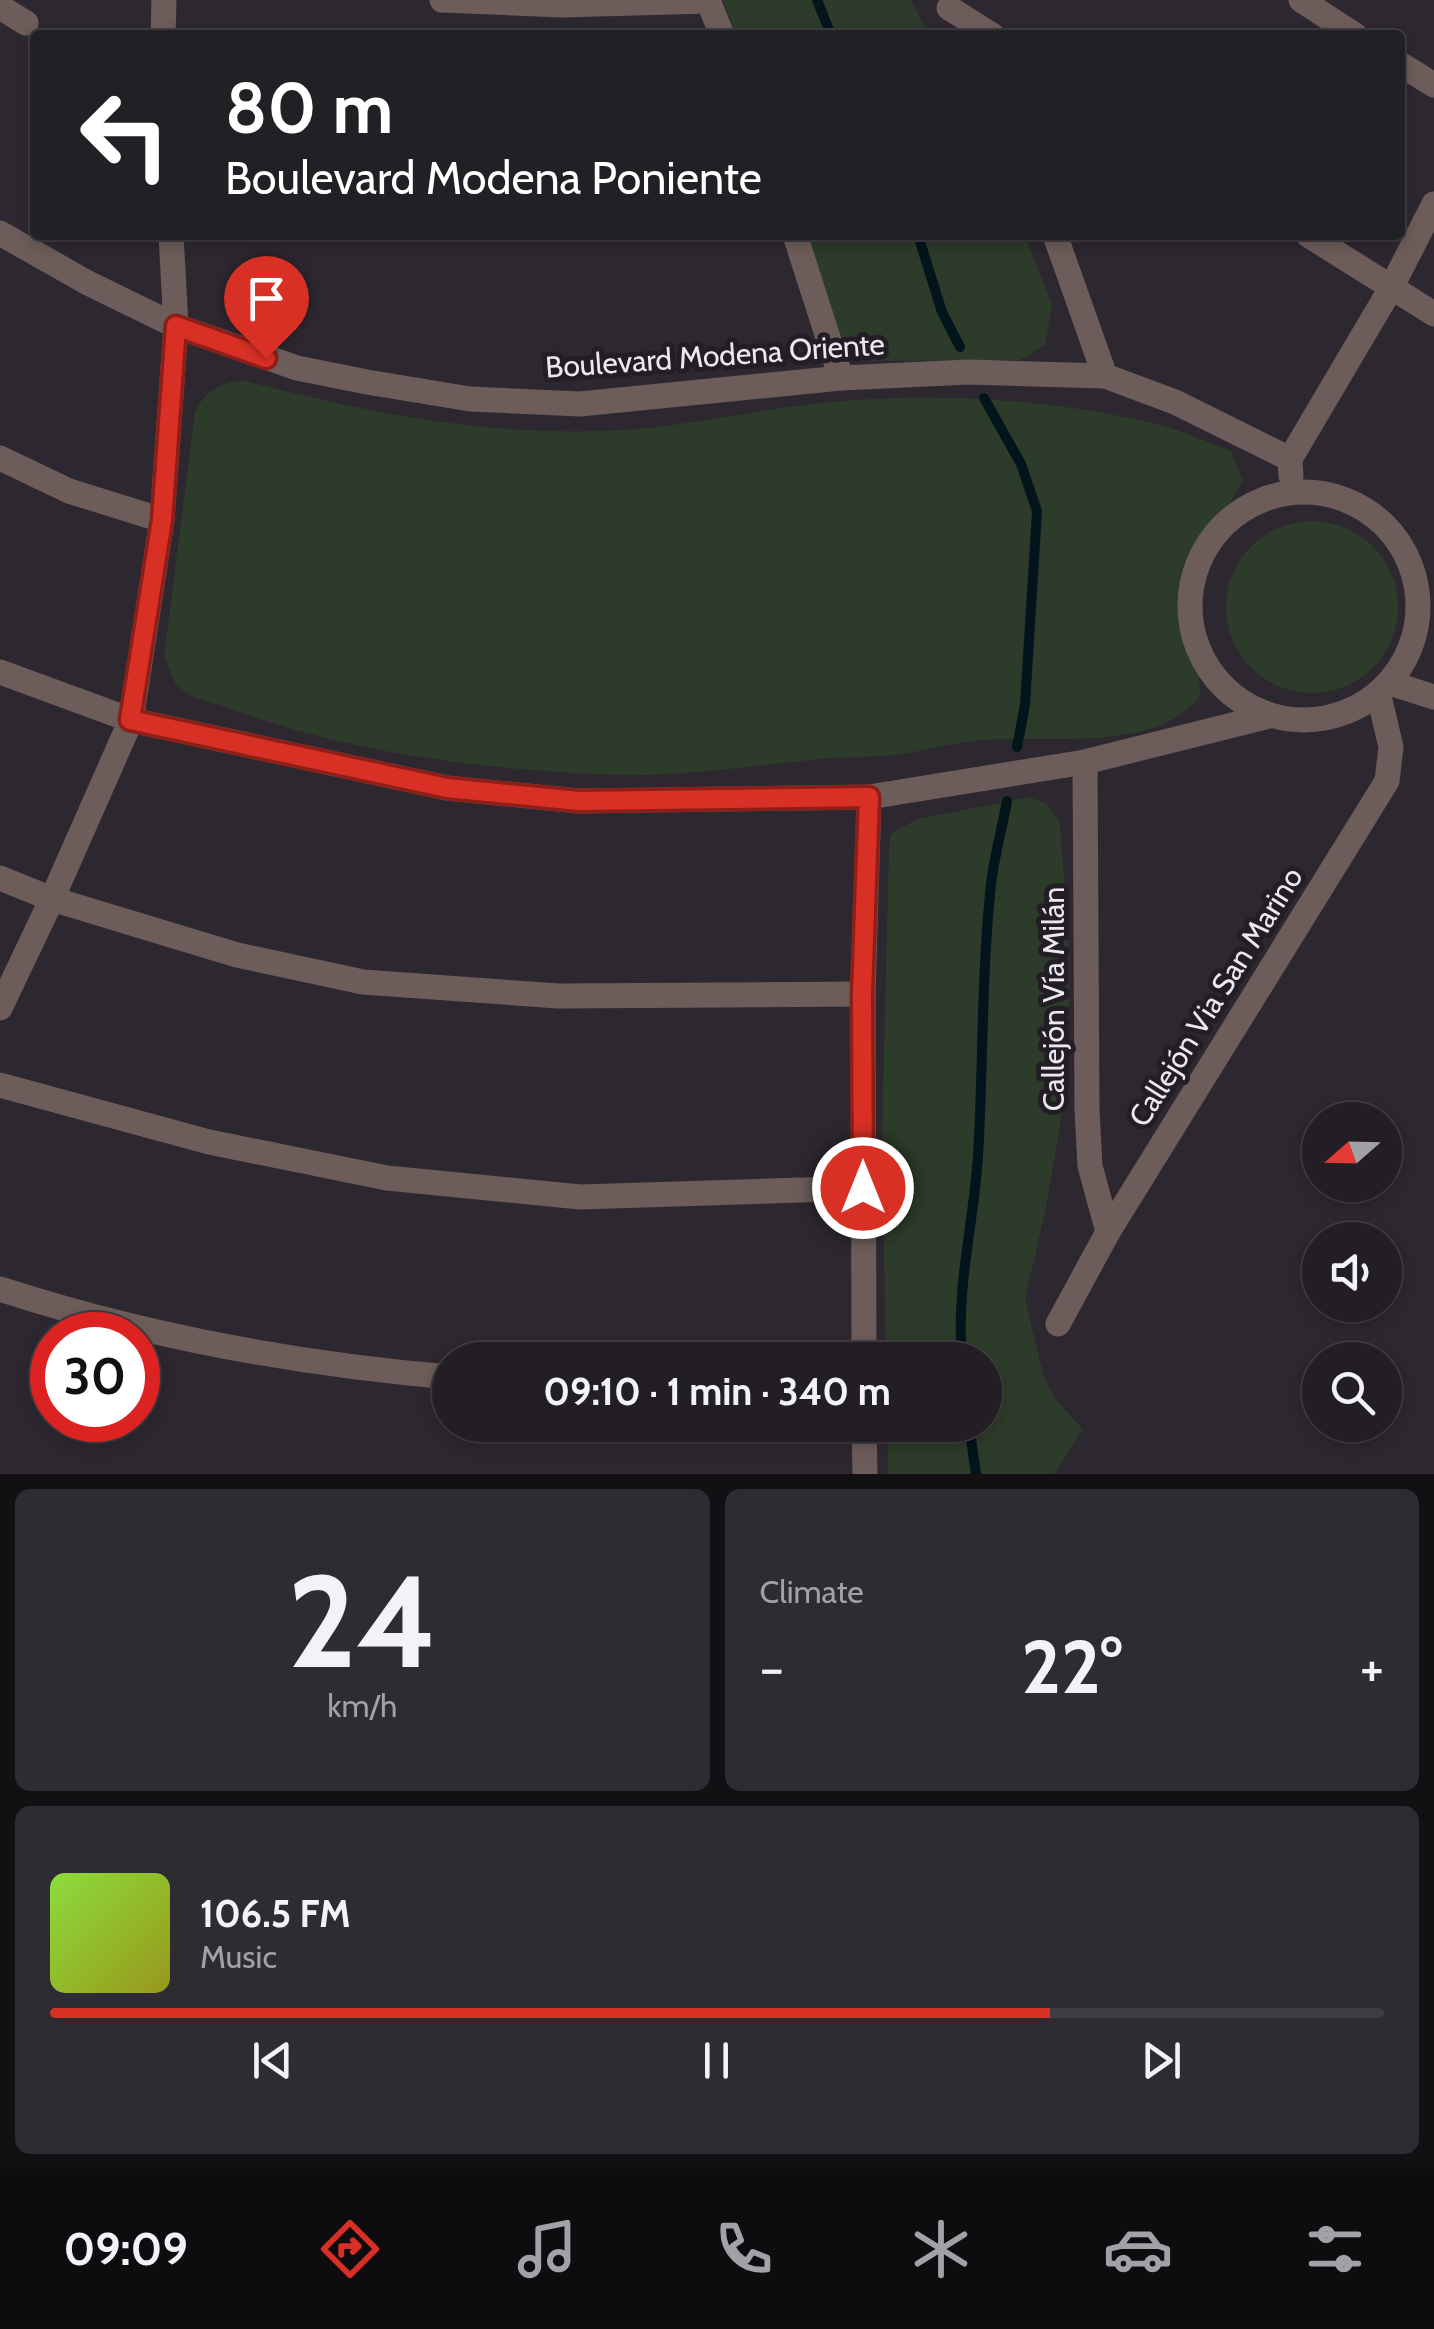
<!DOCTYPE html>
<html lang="en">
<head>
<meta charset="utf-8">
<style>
  :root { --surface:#221e24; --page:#2e2b31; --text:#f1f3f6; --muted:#a2a2a6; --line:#3f3c41; --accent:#d93025 }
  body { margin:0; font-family:Cabin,sans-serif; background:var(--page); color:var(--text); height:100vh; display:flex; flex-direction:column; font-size:38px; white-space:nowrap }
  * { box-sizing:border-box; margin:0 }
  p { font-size:32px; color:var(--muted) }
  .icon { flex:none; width:55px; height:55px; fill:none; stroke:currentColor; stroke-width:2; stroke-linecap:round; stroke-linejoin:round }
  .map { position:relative; height:1474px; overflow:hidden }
  .side { display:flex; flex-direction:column; gap:15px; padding:15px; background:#131014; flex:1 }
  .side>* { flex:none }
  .banner { position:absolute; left:30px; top:30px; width:1375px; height:210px; border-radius:10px; box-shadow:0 5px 15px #0003,0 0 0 2px var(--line); background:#202124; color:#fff; overflow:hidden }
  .needle { width:65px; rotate:250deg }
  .buttons { position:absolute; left:1302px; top:1102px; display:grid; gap:20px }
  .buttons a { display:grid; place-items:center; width:100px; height:100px; border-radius:50%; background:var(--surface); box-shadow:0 5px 15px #0003,0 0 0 2px var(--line); font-size:50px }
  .speed { position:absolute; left:30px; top:1312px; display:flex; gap:20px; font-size:50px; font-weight:700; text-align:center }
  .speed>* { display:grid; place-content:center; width:130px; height:130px; border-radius:50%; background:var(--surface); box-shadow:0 5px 15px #0003,0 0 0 2px var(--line); line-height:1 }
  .speed .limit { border:15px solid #d22; background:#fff; color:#111 }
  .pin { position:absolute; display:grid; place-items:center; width:85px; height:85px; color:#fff; margin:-102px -42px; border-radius:50% 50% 50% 0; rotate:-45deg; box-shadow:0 0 10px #0007 }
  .pin .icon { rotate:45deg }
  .me { position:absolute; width:110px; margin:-55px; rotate:0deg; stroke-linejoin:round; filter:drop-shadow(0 0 8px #0008) }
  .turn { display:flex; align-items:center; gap:35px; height:210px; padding:0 30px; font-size:45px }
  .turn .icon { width:130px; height:130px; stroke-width:2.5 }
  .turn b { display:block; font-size:70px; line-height:85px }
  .big { font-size:75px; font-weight:700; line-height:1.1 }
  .side .card { flex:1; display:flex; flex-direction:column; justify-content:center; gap:15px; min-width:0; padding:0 35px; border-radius:15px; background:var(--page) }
  .side .dial { align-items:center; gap:0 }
  .dial b { font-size:130px; line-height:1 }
  .song { display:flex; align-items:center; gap:30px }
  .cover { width:120px; height:120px; border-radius:15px; background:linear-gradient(135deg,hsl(90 70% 55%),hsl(60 70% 35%)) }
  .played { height:10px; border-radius:5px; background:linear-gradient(90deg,var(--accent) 75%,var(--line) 75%) }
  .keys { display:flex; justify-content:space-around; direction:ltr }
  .heat { display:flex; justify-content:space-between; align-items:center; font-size:55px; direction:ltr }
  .side .tiles { flex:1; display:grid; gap:15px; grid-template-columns:1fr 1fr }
  .card:last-child { grid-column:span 2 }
  .trip { position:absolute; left:432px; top:1342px; width:570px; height:100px; border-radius:50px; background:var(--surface); box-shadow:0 5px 15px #0003,0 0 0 2px var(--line); font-weight:700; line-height:100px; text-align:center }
  .menu { display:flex; height:160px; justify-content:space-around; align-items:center; background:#0e0c0e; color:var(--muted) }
  .menu .icon { width:70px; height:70px }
  .menu .active { color:var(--accent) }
  .menu b { font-size:45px; color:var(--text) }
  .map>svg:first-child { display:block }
</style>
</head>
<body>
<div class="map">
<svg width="1434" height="1474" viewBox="0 0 1434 1474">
  <rect width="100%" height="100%" fill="#2d2830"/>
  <g fill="#2d3b2a">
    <path d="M723,0H911L929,35H736Z"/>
    <path d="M807,235H1025L1052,306L1045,345L1020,360L861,361L840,346Z"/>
    <path d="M242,380C360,411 479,435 601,431C670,429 737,413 805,405C919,391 1048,397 1159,425C1183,431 1207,442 1231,451L1243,481C1223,521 1179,550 1180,598C1180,631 1205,670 1199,698C1153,753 1047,735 983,740C950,743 918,753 886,756C868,757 850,757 833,758C760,764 687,777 614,775C510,771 400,759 299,731C263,721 227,707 191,696L176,685L164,656L195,412C205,391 219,384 242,380Z"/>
    <circle cx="1312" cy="607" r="86"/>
    <path d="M1029,797L1047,804L1060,822L1070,965L1066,1092L1045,1212L1025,1299L1043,1374L1054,1398L1083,1429L1054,1474H888L887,1425H985V1360H886L882,1138L889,847L891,834L917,819Z"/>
  </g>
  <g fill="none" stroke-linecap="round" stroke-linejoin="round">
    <g stroke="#01151a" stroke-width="10">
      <path d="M817,0L831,35"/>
      <path d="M918,235L942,312L960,347"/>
      <path d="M984,398L1021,464L1037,511L1025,705L1017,747"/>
      <path d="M962,1360C955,1282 977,1213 979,1138C983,1053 982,969 991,884C994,857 1002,829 1007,801"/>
      <path d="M969,1425L976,1474"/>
    </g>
    <g stroke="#6d5d5a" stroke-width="25">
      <path d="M442,0L561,5L709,1"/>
      <path d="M708,0L722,35"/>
      <path d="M1301,0L1355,35"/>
      <path d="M0,7L26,23"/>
      <path d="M949,8L992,35"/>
      <path d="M163,35L164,0"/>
      <path d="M1400,64L1434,85"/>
      <path d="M0,233L86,282L176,326L297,368L367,382L470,399L580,404L841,378L969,372L1105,376L1175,402L1290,459"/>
      <path d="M795,235L841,378"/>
      <path d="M1055,235L1105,376"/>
      <path d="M1308,235L1434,314"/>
      <path d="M0,458L69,491L162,520"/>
      <path d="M1291,476L1290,459L1391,288L1434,204"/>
      <circle cx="1304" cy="606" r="114"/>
      <path d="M0,672L131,720L447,788L579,801L869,797L1085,762L1269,716"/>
      <path d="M1390,683L1434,697"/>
      <path d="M1085,762L1087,1110L1090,1166L1108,1232"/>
      <path d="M0,878L52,899L237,955L363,982L558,996L863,994"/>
      <path d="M0,1008L52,899L131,720L162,520L176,326L171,235"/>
      <path d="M0,1085L209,1142L387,1178L580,1197L863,1188"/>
      <path d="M0,1289C145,1336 298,1364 450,1377"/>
      <path d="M1058,1324L1108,1232L1387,781L1391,747L1379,696"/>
      <path d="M864,1360L863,994L869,797"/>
      <path d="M864,1425L865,1474"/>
    </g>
  </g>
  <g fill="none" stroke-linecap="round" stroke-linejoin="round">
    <g stroke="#8d1f18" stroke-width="25">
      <path id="route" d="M266,358L176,326L162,520L130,720L447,788L579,801L869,797L862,994L863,1188"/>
    </g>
    <use href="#route" stroke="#d93025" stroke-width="18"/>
  </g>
  <g text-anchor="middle" stroke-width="10" stroke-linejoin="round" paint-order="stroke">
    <g font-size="30" fill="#ece9ee" stroke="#231e26">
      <text transform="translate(715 356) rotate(-4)" y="10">Boulevard Modena Oriente</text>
      <text transform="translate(1216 997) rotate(-58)" y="10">Callejón Via San Marino</text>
      <text transform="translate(1054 999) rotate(-90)" y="10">Callejón Vía Milán</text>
    </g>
  </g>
</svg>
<div class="buttons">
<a><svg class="needle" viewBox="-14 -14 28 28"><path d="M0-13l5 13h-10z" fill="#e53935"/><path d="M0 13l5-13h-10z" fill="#a2a2a6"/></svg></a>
<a><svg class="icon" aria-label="sound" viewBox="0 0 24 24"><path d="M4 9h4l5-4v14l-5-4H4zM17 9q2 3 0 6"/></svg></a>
<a><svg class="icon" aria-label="search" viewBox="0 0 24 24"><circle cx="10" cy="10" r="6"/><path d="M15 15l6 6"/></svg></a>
</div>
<div class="speed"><div class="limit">30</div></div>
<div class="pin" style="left:266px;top:358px;background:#d93025"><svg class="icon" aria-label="arrive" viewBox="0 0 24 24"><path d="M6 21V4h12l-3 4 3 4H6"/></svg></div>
<svg class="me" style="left:863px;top:1188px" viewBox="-20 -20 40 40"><circle r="17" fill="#d93025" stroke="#fff" stroke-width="3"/><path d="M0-11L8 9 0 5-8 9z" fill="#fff"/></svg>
<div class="trip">09:10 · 1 min · 340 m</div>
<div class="banner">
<div class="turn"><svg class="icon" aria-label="left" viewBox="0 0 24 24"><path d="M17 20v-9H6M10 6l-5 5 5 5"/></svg><div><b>80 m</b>Boulevard Modena Poniente</div></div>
</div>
</div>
<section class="side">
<div class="tiles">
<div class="card dial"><b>24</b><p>km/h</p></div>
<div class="card"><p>Climate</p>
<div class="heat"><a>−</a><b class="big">22°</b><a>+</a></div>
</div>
<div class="card">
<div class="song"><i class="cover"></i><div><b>106.5 FM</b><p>Music</p></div></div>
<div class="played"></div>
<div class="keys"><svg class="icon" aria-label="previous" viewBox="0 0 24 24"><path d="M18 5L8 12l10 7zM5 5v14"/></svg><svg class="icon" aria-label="pause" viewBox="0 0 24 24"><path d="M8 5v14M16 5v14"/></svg><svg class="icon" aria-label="next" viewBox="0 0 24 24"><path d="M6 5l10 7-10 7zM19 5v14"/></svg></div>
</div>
</div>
</section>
<nav class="menu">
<b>09:09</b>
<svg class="icon active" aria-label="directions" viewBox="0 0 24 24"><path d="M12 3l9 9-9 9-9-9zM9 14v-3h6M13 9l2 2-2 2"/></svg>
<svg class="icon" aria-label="music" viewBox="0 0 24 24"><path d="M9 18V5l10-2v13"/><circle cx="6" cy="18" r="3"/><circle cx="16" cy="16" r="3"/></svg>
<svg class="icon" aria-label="phone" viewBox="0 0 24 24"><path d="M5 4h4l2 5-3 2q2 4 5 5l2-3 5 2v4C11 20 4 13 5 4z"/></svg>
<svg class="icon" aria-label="climate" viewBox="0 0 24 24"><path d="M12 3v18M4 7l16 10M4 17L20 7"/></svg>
<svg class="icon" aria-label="car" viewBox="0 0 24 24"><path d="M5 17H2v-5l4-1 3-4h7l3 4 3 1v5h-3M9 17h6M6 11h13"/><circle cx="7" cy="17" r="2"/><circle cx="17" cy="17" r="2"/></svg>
<svg class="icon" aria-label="filters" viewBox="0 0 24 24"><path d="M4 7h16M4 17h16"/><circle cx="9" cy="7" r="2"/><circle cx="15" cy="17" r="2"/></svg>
</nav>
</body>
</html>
